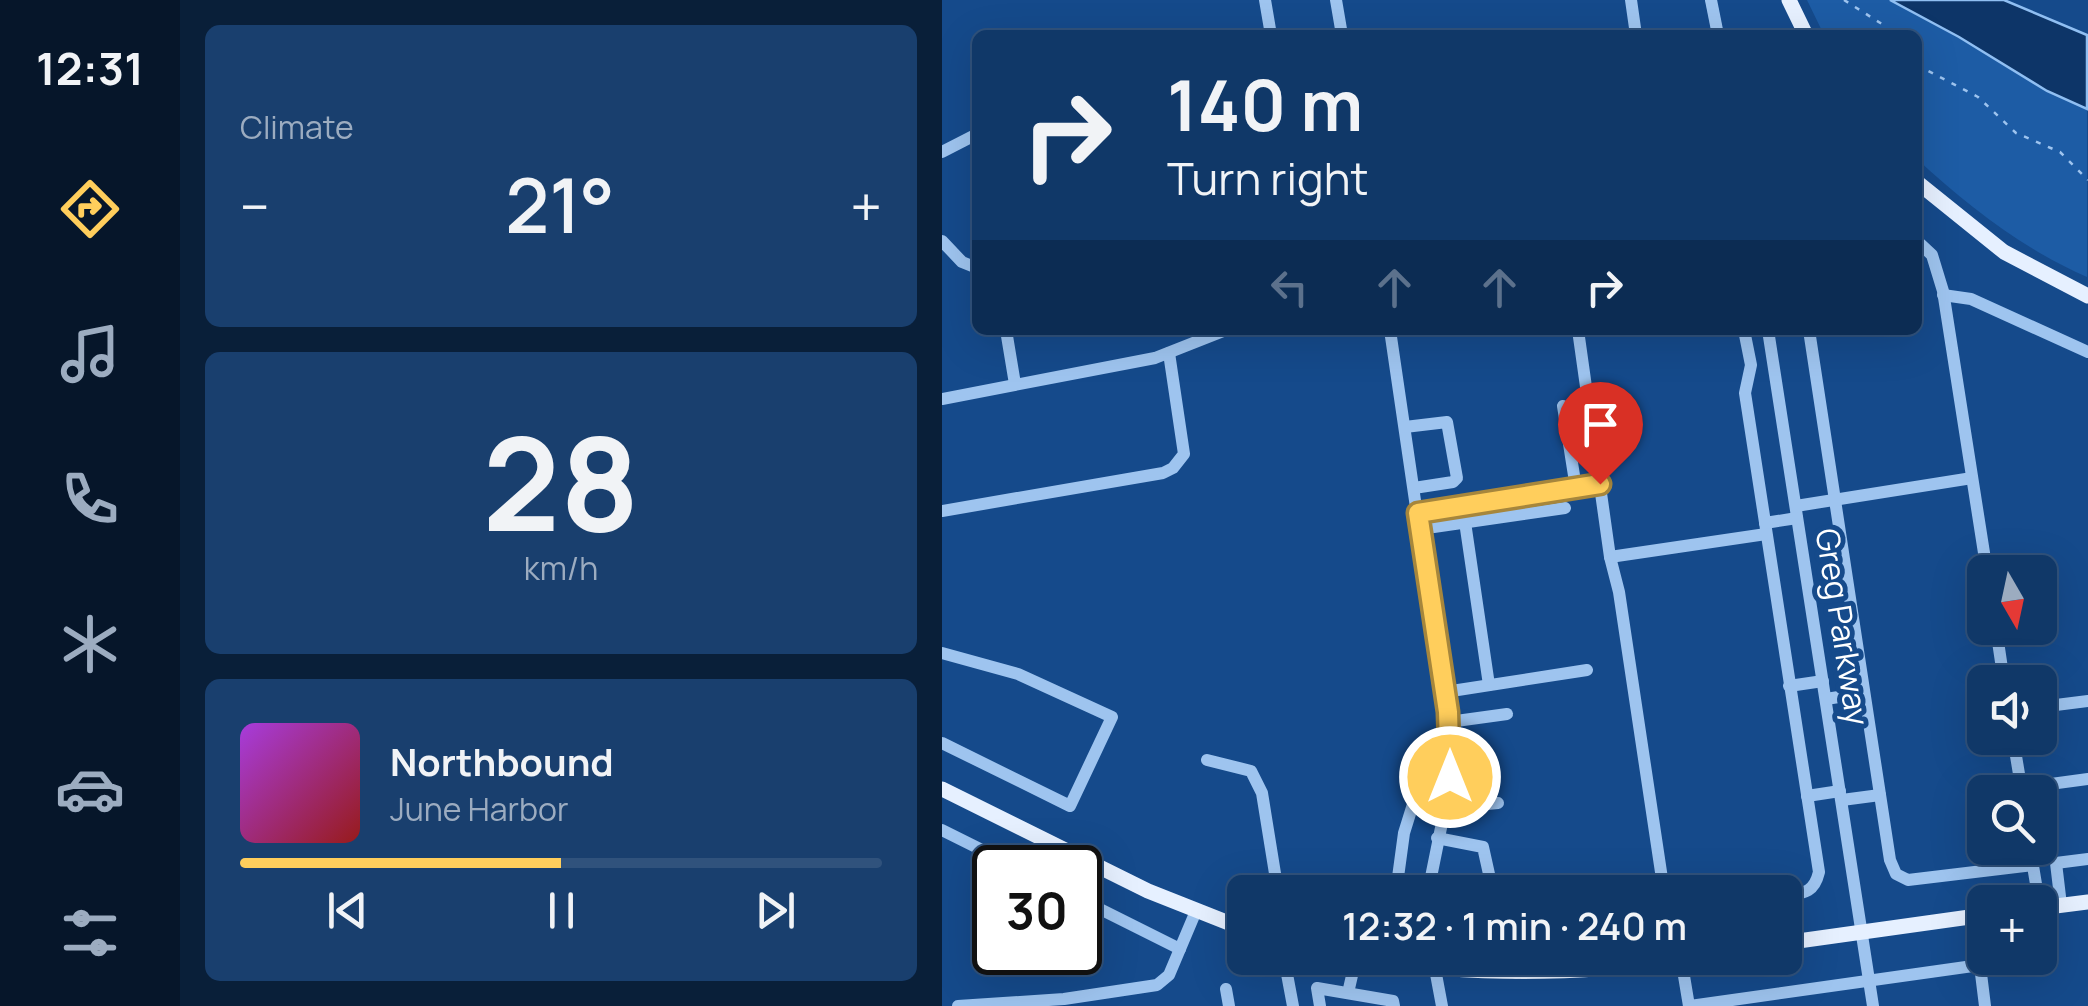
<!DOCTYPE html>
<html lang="en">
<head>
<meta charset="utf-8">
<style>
  :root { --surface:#103868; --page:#193f6e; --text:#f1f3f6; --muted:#9cacc0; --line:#30527c; --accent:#ffce5c }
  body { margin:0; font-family:Manrope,sans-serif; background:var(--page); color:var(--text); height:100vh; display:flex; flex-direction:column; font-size:38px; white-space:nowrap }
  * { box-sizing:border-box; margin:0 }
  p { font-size:32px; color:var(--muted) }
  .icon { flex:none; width:55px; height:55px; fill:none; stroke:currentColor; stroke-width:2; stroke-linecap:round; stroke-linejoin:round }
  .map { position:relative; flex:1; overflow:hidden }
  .side { display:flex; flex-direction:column; gap:25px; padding:25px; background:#091f39; width:762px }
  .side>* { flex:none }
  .banner { position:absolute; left:30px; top:30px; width:950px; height:305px; border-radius:15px; box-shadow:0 10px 40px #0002,0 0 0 2px var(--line); background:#103868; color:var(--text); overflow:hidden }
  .needle { width:65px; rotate:171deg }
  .tools { position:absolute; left:1025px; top:555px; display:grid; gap:20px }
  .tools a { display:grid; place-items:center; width:90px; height:90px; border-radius:15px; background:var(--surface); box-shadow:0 10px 40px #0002,0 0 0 2px var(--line); font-size:50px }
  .speed { position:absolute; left:30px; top:845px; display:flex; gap:20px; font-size:50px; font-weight:700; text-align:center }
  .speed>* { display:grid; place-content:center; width:130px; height:130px; border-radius:50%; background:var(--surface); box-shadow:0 10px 40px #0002,0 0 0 2px var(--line); line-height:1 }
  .speed .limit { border:5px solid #111; border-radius:15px; background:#fff; color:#111 }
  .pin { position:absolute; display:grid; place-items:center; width:85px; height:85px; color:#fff; margin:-102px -42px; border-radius:50% 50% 50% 0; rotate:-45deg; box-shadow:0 0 10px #0007 }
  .pin .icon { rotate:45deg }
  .me { position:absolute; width:110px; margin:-55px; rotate:0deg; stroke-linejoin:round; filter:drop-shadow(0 0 8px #0008) }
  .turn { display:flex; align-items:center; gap:35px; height:210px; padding:0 30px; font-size:45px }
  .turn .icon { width:130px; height:130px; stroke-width:2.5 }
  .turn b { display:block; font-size:70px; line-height:85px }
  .lanes { display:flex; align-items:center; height:95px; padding:0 30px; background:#0003; justify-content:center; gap:50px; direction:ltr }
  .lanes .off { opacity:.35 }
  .big { font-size:75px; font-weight:600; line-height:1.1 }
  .side .tile { flex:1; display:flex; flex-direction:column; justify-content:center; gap:15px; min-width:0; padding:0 35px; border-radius:15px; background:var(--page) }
  .side .dial { align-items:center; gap:0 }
  .dial b { font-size:130px; line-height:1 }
  .song { display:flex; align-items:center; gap:30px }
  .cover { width:120px; height:120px; border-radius:15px; background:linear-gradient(135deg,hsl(280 70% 55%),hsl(0 70% 35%)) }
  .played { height:10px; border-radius:5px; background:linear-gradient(90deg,var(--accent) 50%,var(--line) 50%) }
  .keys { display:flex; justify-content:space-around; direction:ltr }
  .heat { display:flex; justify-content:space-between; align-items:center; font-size:55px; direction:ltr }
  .trip { position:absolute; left:285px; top:875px; width:575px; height:100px; border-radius:15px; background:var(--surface); box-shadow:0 10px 40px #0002,0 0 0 2px var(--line); font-weight:600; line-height:100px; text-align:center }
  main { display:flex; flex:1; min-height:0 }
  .dock { display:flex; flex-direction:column; width:180px; justify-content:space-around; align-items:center; background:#06162a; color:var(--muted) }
  .dock .icon { width:70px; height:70px }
  .dock .selected { color:var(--accent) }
  .dock b { font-size:45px; color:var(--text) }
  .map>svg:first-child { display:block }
</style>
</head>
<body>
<main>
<nav class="dock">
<b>12:31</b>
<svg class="icon selected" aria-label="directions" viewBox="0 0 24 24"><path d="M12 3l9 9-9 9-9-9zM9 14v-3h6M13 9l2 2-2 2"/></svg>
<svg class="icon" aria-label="music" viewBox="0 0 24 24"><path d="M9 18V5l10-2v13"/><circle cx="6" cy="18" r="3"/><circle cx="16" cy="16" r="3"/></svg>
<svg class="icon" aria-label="phone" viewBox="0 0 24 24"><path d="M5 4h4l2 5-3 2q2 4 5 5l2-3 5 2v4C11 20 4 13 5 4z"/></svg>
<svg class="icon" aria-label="climate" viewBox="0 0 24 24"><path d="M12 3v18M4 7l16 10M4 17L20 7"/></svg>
<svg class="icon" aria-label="car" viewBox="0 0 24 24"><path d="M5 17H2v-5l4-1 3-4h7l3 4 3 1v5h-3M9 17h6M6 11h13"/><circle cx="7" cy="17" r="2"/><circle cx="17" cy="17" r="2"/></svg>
<svg class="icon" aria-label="filters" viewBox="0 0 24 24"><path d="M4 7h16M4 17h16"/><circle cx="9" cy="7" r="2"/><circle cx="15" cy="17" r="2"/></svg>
</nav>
<section class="side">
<div class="tile"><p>Climate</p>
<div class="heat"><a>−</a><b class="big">21°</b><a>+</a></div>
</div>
<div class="tile dial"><b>28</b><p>km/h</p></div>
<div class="tile">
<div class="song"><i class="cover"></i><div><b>Northbound</b><p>June Harbor</p></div></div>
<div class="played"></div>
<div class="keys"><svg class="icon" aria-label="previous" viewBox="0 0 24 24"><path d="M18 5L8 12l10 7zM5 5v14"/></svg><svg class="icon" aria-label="pause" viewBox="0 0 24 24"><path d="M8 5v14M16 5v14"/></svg><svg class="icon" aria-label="next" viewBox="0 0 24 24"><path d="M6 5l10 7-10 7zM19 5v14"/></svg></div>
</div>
</section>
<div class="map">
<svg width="1146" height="1006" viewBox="0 0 1146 1006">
  <rect width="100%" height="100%" fill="#154a8b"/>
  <path fill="#1d5ca5" d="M865,0H948L1145,109V277C1081,249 1027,207 975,159V35H882Z"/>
  <path fill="#0d3568" stroke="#90bff2" stroke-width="2.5" d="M948,0H1062L1145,35V109L1105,91L1017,37Z"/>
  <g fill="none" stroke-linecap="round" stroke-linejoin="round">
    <g stroke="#9ec4ef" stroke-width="2.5" stroke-dasharray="5 8" stroke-linecap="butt">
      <path d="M902,0L943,26L948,35"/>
      <path d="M975,65L1036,97L1074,133L1118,152L1146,180"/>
    </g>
    <g stroke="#9ec4ef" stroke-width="12">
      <path d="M323,0L329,35"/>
      <path d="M394,0L400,35"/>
      <path d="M689,0L694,35"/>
      <path d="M769,0L776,35"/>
      <path d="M0,152L35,134"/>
      <path d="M0,241L20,262L35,268"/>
      <path d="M975,241L990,255L1001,291L1045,572"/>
      <path d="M1001,295L1029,299L1146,352"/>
      <path d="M64,330L73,384"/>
      <path d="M448,330L509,746L503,808L486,892"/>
      <path d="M636,330L668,557L677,592L722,892"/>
      <path d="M802,330L809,365L803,393L877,872C872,893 862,893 842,896"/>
      <path d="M826,330L931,1006"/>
      <path d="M867,330L948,860L954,874L966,880L1091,865"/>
      <path d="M0,399L213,358L284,330"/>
      <path d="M621,406L634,488"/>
      <path d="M463,427L505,422L515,478L511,482L472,488"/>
      <path d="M854,506L1030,478"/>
      <path d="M0,511L221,473L231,468L242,454L227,353"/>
      <path d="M476,513L657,484"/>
      <path d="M523,522L547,685"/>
      <path d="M823,523L855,518"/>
      <path d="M478,529L623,508"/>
      <path d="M668,557L824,534"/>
      <path d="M1054,628L1062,682"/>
      <path d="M0,653L76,674L170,717L128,806L0,743"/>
      <path d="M847,686L881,681"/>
      <path d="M503,692L645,670"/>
      <path d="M884,699L922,693"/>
      <path d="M1098,707L1146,701"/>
      <path d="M507,722L565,714"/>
      <path d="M1071,738L1080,792"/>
      <path d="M265,760L309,771L320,793L336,892"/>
      <path d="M1079,788L1146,779"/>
      <path d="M865,796L898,791"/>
      <path d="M900,800L938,795"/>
      <path d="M504,802L523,806L556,803"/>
      <path d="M0,830L76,868"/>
      <path d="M495,838L541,847L551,892"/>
      <path d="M1088,848L1097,902"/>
      <path d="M454,892L462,833L477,785L483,781L507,782"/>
      <path d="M138,899L238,949"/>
      <path d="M1119,905L1114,863L1146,859"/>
      <path d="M1032,917L1043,1006"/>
      <path d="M342,958L351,1006"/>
      <path d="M491,958L500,1006"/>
      <path d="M739,958L747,1006"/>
      <path d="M574,973V958"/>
      <path d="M284,989L287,1006"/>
      <path d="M406,993L414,958"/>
      <path d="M16,1006L122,999L215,985L227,975L254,911"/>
      <path d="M378,1006L375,988L451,1001L452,1006"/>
      <path d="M748,1006L1038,965"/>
    </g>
    <g stroke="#e6f0ff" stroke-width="15">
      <path d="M847,0L864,35"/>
      <path d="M975,182L1062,252L1146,296"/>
      <path d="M0,789L206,891L302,929"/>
      <path d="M1098,908L1146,902"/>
      <path d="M842,943L1042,915"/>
      <path d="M414,958C532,976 631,976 750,958"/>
    </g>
  </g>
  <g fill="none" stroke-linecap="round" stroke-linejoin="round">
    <g stroke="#a6863c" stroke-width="25">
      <path id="route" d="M508,777L506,712L476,513L658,484"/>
    </g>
    <use href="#route" stroke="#ffce5c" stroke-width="18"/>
  </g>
  <g text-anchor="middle" stroke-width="10" stroke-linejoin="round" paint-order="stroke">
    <g font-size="32" fill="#fff" stroke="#154a8b">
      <text transform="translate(900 627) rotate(81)" y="11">Greg Parkway</text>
    </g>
  </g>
</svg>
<div class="tools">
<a><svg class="needle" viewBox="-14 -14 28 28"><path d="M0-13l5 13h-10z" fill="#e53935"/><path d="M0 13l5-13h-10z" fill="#9cacc0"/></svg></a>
<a><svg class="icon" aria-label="sound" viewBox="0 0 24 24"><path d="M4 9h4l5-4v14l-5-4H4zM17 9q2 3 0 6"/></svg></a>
<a><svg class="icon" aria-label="search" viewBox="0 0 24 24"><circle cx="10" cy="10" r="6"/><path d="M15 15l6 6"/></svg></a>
<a>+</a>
</div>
<div class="speed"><div class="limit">30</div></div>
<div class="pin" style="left:658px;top:484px;background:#d93025"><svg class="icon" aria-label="arrive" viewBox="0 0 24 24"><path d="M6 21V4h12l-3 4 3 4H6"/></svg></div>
<svg class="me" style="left:508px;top:777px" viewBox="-20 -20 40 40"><circle r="17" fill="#ffce5c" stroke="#fff" stroke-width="3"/><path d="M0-11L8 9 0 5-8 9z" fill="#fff"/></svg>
<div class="trip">12:32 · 1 min · 240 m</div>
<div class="banner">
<div class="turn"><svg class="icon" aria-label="right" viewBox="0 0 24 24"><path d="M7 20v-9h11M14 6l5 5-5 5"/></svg><div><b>140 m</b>Turn right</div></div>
<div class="lanes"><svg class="icon off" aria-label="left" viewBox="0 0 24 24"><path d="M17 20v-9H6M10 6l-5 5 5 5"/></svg><svg class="icon off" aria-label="ahead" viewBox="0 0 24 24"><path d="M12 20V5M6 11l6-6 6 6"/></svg><svg class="icon off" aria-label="ahead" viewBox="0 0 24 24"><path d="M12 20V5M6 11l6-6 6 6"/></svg><svg class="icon" aria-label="right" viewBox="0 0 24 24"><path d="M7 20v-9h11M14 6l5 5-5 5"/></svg></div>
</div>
</div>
</main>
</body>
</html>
